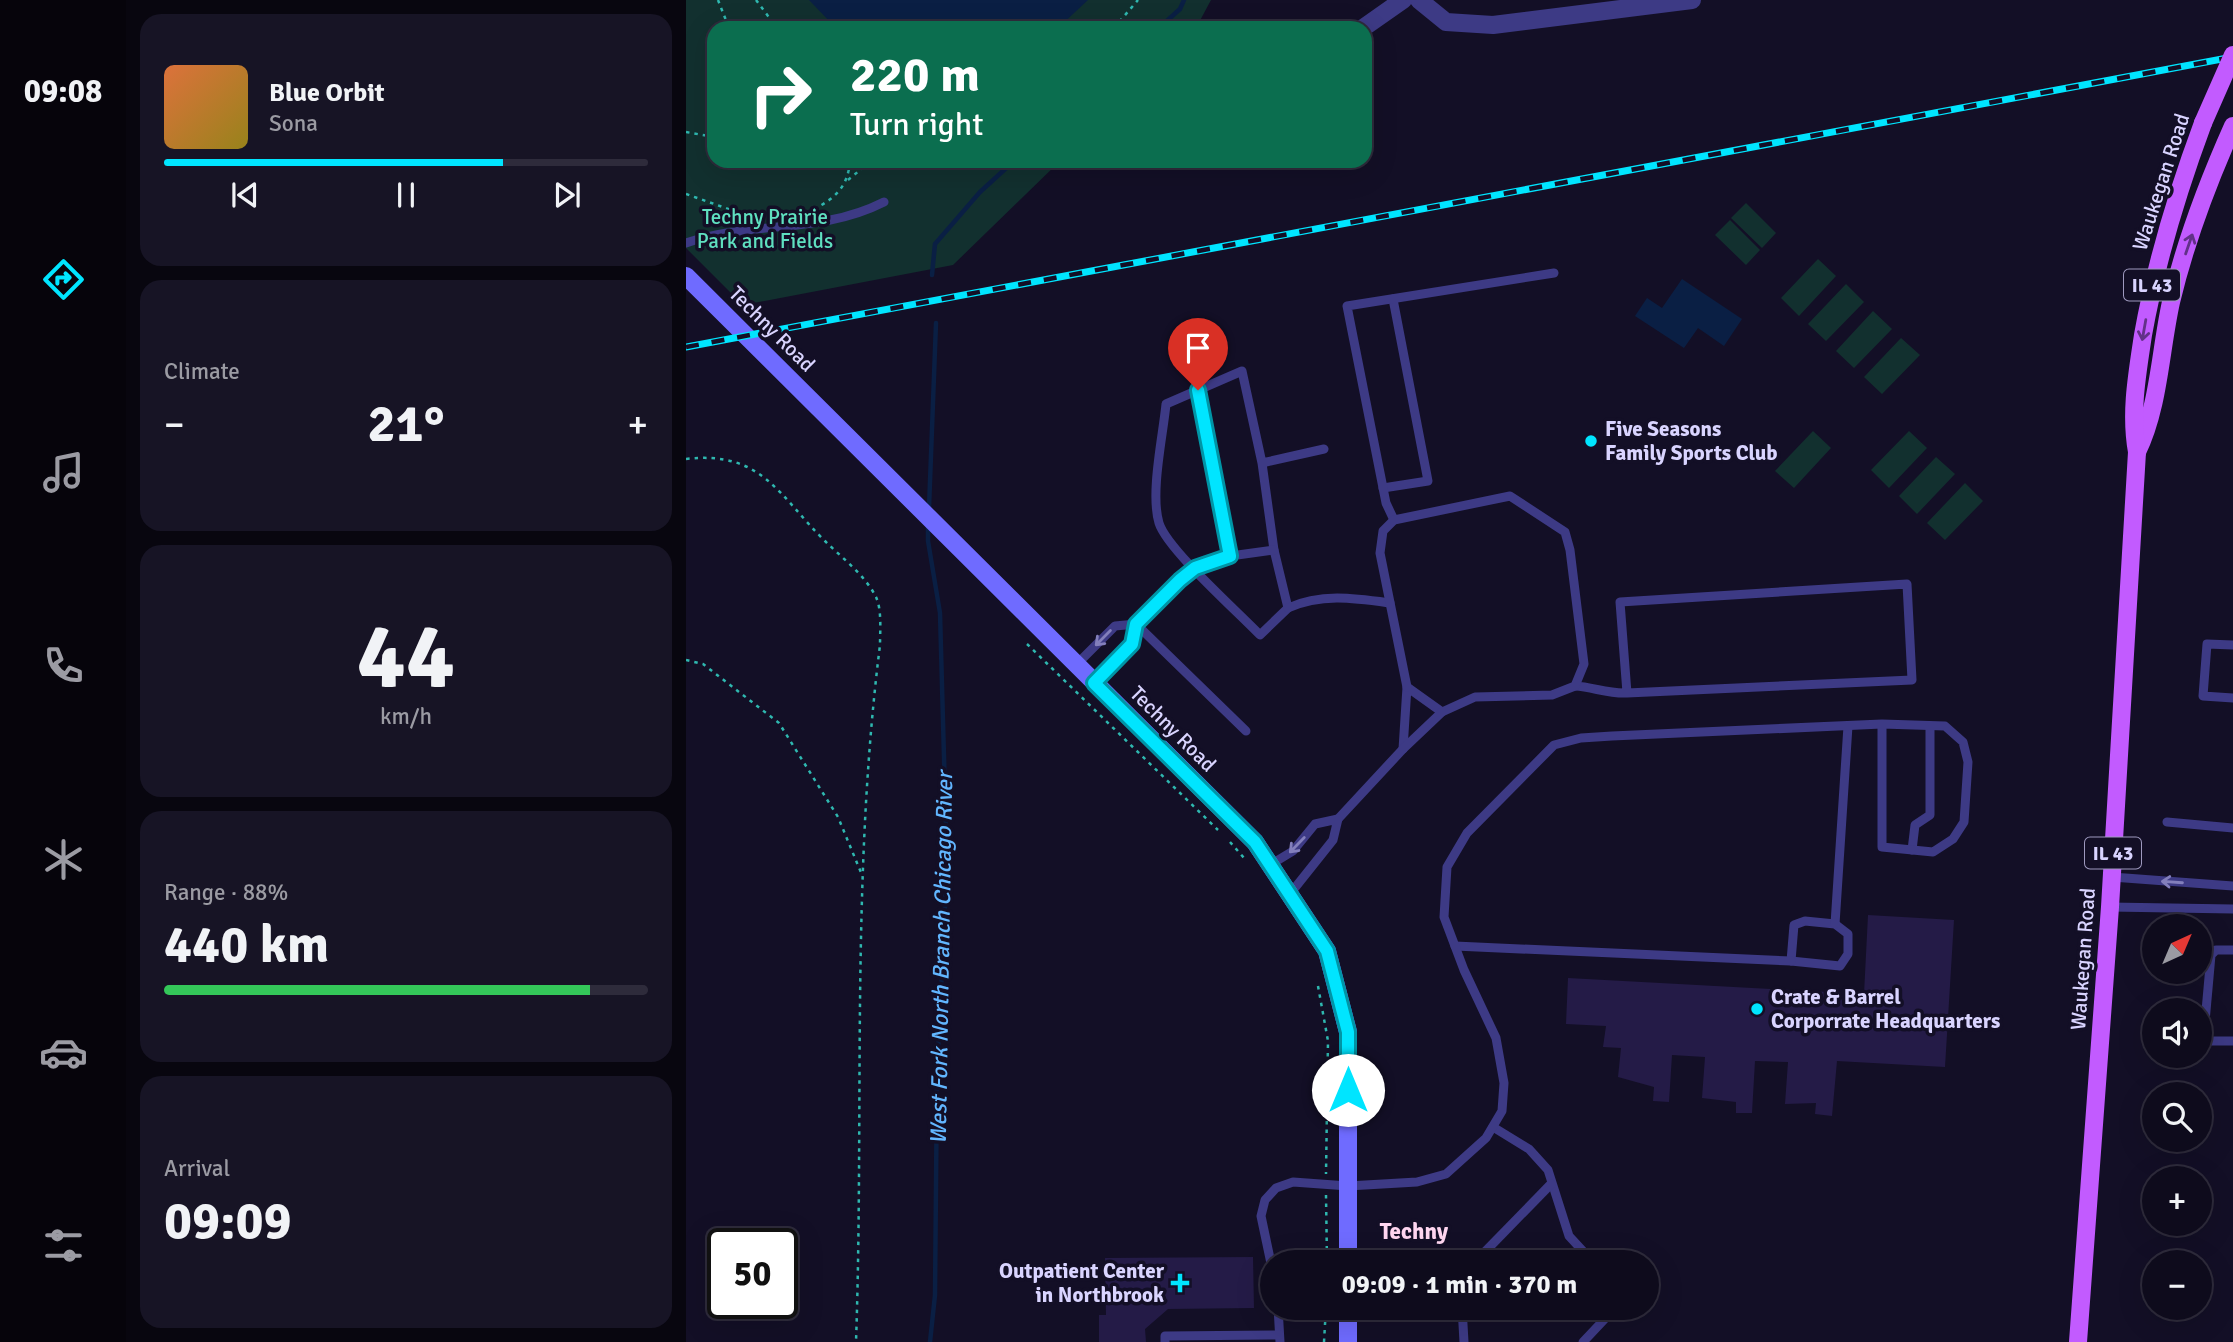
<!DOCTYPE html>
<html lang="en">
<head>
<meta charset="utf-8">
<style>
  :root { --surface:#0e0b1c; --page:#171425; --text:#f1f3f6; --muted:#9b9ba3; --line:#2e2b3b; --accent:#00e5ff }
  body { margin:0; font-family:Signika,sans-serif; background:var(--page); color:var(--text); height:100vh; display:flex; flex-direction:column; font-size:26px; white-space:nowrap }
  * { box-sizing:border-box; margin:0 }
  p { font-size:23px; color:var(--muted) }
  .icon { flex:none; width:38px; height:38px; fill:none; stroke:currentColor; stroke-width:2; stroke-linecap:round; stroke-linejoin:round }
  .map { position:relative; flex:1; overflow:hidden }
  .side { display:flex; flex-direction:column; gap:14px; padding:14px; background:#08060f; width:560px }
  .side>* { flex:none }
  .banner { position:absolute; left:21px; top:21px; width:665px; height:147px; border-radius:21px; box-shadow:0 7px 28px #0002,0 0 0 2px var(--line); background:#0b6e4f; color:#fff; overflow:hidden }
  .needle { width:46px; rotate:44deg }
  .buttons { position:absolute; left:1456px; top:914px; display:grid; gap:14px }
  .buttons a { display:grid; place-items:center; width:70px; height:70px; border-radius:50%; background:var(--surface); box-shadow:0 7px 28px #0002,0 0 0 2px var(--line); font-size:35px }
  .speed { position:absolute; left:21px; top:1228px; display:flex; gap:14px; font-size:35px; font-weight:700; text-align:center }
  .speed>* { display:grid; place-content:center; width:91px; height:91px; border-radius:50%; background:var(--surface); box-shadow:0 7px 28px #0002,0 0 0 2px var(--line); line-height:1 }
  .speed .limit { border:4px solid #111; border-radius:10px; background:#fff; color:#111 }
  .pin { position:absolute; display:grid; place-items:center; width:60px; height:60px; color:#fff; margin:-72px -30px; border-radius:50% 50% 50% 0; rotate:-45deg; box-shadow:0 0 7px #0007 }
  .pin .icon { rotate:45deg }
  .me { position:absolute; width:77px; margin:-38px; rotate:0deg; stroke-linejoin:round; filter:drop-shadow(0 0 5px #0008) }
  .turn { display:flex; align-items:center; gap:24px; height:147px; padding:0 28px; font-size:32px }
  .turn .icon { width:91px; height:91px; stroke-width:2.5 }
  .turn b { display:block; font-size:49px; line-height:60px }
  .big { font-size:52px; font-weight:700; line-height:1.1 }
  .side .card { flex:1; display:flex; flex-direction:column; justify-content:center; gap:10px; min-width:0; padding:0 24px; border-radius:21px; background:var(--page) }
  .side .dial { align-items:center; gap:0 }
  .dial b { font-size:91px; line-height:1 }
  .song { display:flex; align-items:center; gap:21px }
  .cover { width:84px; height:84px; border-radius:10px; background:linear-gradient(135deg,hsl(20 70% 55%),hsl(50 70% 35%)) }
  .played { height:7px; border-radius:4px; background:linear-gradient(90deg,var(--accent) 70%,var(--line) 70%) }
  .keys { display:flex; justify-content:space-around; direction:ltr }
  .heat { display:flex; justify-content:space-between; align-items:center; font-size:38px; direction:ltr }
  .charge { height:10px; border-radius:5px; background:linear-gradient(90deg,#34c759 88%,var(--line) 0) }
  .trip { position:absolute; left:574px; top:1250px; width:399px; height:70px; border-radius:35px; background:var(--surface); box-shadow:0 7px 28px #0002,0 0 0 2px var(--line); font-weight:700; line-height:70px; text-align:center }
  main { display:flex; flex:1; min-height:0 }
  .menu { display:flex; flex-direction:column; width:126px; justify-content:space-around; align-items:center; background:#06040b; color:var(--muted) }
  .menu .icon { width:49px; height:49px }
  .menu .selected { color:var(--accent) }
  .menu b { font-size:32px; color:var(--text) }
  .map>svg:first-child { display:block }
</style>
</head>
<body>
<main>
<nav class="menu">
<b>09:08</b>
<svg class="icon selected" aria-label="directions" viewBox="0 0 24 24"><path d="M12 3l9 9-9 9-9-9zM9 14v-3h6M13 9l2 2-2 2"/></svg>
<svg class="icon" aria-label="music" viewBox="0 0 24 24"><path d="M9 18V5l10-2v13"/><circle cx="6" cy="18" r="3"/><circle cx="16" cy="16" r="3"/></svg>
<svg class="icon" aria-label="phone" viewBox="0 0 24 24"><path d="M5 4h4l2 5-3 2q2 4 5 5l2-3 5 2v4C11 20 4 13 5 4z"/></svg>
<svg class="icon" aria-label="climate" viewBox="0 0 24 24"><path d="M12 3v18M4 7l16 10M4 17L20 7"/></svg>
<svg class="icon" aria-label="car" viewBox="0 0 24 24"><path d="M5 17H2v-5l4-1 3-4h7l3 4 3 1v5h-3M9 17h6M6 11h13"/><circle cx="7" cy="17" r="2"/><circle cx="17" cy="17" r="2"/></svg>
<svg class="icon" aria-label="filters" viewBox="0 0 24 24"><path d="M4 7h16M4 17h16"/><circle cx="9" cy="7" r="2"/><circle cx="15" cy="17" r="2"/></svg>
</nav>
<section class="side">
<div class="card">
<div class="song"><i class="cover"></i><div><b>Blue Orbit</b><p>Sona</p></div></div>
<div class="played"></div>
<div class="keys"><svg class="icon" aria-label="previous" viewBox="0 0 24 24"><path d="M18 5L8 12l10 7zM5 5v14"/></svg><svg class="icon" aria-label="pause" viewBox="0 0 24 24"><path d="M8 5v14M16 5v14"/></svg><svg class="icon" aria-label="next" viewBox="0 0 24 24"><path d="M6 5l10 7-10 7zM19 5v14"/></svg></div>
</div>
<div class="card"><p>Climate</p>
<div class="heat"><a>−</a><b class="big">21°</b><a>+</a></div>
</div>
<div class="card dial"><b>44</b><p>km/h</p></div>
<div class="card"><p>Range · 88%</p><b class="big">440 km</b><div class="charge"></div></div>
<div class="card"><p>Arrival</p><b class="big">09:09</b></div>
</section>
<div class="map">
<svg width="1547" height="1342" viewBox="0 0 1547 1342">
  <rect width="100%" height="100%" fill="#130f26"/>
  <g fill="#12302f">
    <path d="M0,0H525L510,28H28V161H374L267,265L57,305L0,248Z"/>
    <path d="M1060,203L1090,233L1076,248L1045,218Z"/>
    <path d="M1044,220L1074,250L1060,265L1029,235Z"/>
    <path d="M1132,259L1150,276L1113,316L1095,298Z"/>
    <path d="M1160,284L1178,302L1140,341L1122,324Z"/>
    <path d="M1187,311L1206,329L1168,368L1150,351Z"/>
    <path d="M1215,338L1234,355L1196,394L1178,377Z"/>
    <path d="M1127,431L1145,448L1108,488L1089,471Z"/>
    <path d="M1223,431L1241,448L1203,488L1185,470Z"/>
    <path d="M1250,457L1269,474L1231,514L1213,496Z"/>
    <path d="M1279,483L1297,501L1259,540L1241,523Z"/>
  </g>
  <g fill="#0a1f44">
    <path d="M123,0H402L372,28H150Z"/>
    <path d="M996,279L1056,319L1038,346L1012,328L998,348L949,316L961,298L976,308Z"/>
  </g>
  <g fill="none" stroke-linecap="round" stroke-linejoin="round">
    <g stroke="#0a1f44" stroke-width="4.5">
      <path d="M473,28L494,9L498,0"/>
      <path d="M246,275L249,244L294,192L328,161"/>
      <path d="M243,508L250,323"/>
      <path d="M242,523V541L254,613L261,865L251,1074L249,1295L244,1342"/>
    </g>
  </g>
  <g fill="#241b47">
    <path d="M1182,915L1268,920L1259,1067L1151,1061L1146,1116L1129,1114L1130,1103L1099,1104L1102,1062L1069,1061L1066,1113H1050V1102L1016,1098L1019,1057L986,1055L983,1102L967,1101L968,1087L932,1077L935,1048L917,1047L920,1026L880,1024L882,978L1178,994Z"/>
    <path d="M567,1257L568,1308L482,1309L459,1329L460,1342H413V1315H420L419,1258Z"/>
  </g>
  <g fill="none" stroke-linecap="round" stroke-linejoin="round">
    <g stroke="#2fb8b0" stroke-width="2.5" stroke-dasharray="3.5 5" stroke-linecap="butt">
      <path d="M32,0L43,28"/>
      <path d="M70,0L91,28"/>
      <path d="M428,28L452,0"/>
      <path d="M0,132L28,137"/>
      <path d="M162,180L185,161"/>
      <path d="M0,194L51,212L84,214"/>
      <path d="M128,209C150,198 162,186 164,161"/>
      <path d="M0,459C76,450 93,496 139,541C156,558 179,575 190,597C196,610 194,631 194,645C165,876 178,1110 170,1342"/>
      <path d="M341,644L532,830"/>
      <path d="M0,660L17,664L93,723L152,817L176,875"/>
      <path d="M544,842L558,858"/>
      <path d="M632,986L642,1041L640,1174"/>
      <path d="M640,1195L641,1262"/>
      <path d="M638,1342L640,1307"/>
    </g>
    <g stroke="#3d3a85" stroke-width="9">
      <path d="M0,243C66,220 133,235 198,202"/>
      <path d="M512,390L544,556"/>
      <path d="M576,463L588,550L602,608L574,635C551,611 481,549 473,523C464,493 477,436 480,404L556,371L576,463L638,449"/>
      <path d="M697,488L742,481L707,299"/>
      <path d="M708,520L700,503L661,306L868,273"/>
      <path d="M602,608C635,593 668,598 704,603"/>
      <path d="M450,624L560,731"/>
      <path d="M1547,645L1521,644L1517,696L1547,698"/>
      <path d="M390,665L429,626L450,624"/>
      <path d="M408,683L446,644L450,624L509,568L537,557L588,550"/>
      <path d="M889,686C907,687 922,694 941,693L1226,680L1221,584L934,602L941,693"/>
      <path d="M717,749L721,687L756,712"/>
      <path d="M652,819L717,749L756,712L789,697L866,695L889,686L898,664L884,550L879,532L824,496L708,520L697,531L694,553L721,687"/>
      <path d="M1481,822L1547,828"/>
      <path d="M1226,850L1229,825L1244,815V726"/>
      <path d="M584,865L607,851L629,824L652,819L647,840L604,894"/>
      <path d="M1426,877L1547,886"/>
      <path d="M1424,907L1547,909"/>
      <path d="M1119,921L1149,924L1162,934V954L1154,966L1105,961L1108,925Z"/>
      <path d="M1149,924L1162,726"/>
      <path d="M769,946L1105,961"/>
      <path d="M1547,950H1530L1525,955L1518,1033L1525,1041H1547"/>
      <path d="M807,1127L843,1149L862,1170L883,1236L907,1262"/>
      <path d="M789,1262L865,1184"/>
      <path d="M586,1268L575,1216L579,1200L590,1188L607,1182L662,1186L731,1182L760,1174L800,1138L816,1111L818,1083L810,1038L778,970L758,917L761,867L781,833L868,745L895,738L926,736L1196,724L1259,726L1277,742L1282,762L1278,822L1267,839L1247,852L1196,847V724"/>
      <path d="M592,1307L594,1342"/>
      <path d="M776,1307L778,1342"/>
      <path d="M479,1342V1336L593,1335"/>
      <path d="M897,1342L930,1307"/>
    </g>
    <g stroke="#3d3a85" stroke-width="18">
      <path d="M733,0L760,22L807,25L1006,0"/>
      <path d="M677,28L717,0"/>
    </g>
    <g stroke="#6f6bff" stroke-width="18">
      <path d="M0,276L569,842L641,951L662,1032V1262"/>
      <path d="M662,1342V1307"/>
    </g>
    <g stroke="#c25bff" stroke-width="18">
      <path d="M1451,452C1473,407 1474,352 1485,302C1499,243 1522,182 1547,126"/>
      <path d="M1392,1342L1424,907L1451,452C1444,413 1451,375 1457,335C1470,262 1491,193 1517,123"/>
    </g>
    <g stroke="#00e5ff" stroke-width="7">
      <path id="rail" d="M0,347L1547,57"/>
    </g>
    <use href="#rail" stroke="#130f26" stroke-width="4.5" stroke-dasharray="13" stroke-linecap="butt"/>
    <path stroke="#c25bff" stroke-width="18" d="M1517,123L1547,55"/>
  </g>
  <defs><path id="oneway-shaft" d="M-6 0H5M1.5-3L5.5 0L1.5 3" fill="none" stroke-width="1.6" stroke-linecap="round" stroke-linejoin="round" transform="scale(1.75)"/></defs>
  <g stroke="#623188">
    <use href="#oneway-shaft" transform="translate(1503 244) rotate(-71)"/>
    <use href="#oneway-shaft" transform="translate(1458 330) rotate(100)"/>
  </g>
  <g stroke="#837fbc">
    <use href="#oneway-shaft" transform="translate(417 638) rotate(135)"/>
    <use href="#oneway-shaft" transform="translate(611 845) rotate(134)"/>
    <use href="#oneway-shaft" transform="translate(1486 882) rotate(-176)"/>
  </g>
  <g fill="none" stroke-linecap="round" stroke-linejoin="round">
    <g stroke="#0095a6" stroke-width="18">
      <path id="route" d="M512,390L544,556L509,568L494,580L450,624L446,644L408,683L569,842L641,951L662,1032V1090"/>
    </g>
    <use href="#route" stroke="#00e5ff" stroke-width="12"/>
  </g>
  <g fill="#00e5ff" stroke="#130f26" stroke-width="2.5">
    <circle cx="905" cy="441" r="7"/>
    <circle cx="1071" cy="1009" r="7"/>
    <path d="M490.5 1272.5h7v7h7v7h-7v7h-7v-7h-7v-7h7z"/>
  </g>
  <g text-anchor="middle" stroke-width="7" stroke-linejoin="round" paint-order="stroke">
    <g fill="#130f26" stroke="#9e99be" stroke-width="2">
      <rect x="1438" y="269.5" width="56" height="31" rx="5"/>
      <rect x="1399" y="837.5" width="56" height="31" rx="5"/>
    </g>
    <g font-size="19" font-weight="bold" fill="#d9d4ff">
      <text x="1466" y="292">IL 43</text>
      <text x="1427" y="860">IL 43</text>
    </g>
    <g font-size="21" fill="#d9d4ff" stroke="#130f26">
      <text transform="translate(1475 182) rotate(-72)" y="7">Waukegan Road</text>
      <text transform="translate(86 329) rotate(45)" y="7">Techny Road</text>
      <text transform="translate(487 729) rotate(45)" y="7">Techny Road</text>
      <text transform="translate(1397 959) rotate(-86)" y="7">Waukegan Road</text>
    </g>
    <g font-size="21" fill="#5fe0c0" stroke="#130f26">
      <text x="79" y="224">Techny Prairie<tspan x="79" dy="24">Park and Fields</tspan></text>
    </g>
    <g font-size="21" font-weight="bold" fill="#d9d4ff" stroke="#130f26" text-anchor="start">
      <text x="919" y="436">Five Seasons<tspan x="919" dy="24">Family Sports Club</tspan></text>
      <text x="1085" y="1004">Crate &amp; Barrel<tspan x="1085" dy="24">Corporrate Headquarters</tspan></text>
      <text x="478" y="1278" text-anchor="end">Outpatient Center<tspan x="478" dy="24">in Northbrook</tspan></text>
    </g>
    <g font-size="23" font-style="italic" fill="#62b6ff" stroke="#130f26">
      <text transform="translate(255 958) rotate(-89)" y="8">West Fork North Branch Chicago River</text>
    </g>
    <g font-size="23" font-weight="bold" fill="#ffd6f0" stroke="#130f26">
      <text x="728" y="1239">Techny</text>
    </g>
  </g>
</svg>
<div class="buttons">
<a><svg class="needle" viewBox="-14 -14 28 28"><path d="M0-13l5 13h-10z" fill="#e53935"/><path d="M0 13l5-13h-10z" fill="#9b9ba3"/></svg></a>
<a><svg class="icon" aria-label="sound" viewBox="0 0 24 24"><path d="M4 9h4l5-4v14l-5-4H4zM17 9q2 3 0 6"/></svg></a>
<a><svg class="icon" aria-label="search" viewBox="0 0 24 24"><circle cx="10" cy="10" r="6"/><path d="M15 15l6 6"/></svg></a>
<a>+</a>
<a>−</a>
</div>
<div class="speed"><div class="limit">50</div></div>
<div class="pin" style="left:512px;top:390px;background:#d93025"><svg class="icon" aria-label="arrive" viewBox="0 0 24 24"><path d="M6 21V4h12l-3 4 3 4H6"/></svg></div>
<svg class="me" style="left:662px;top:1090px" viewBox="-20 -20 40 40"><circle r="19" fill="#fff"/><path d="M0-13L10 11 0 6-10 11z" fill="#00e5ff"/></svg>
<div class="trip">09:09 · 1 min · 370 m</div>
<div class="banner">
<div class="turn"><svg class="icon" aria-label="right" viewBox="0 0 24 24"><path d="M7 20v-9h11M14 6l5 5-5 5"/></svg><div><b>220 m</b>Turn right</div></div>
</div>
</div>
</main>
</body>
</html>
